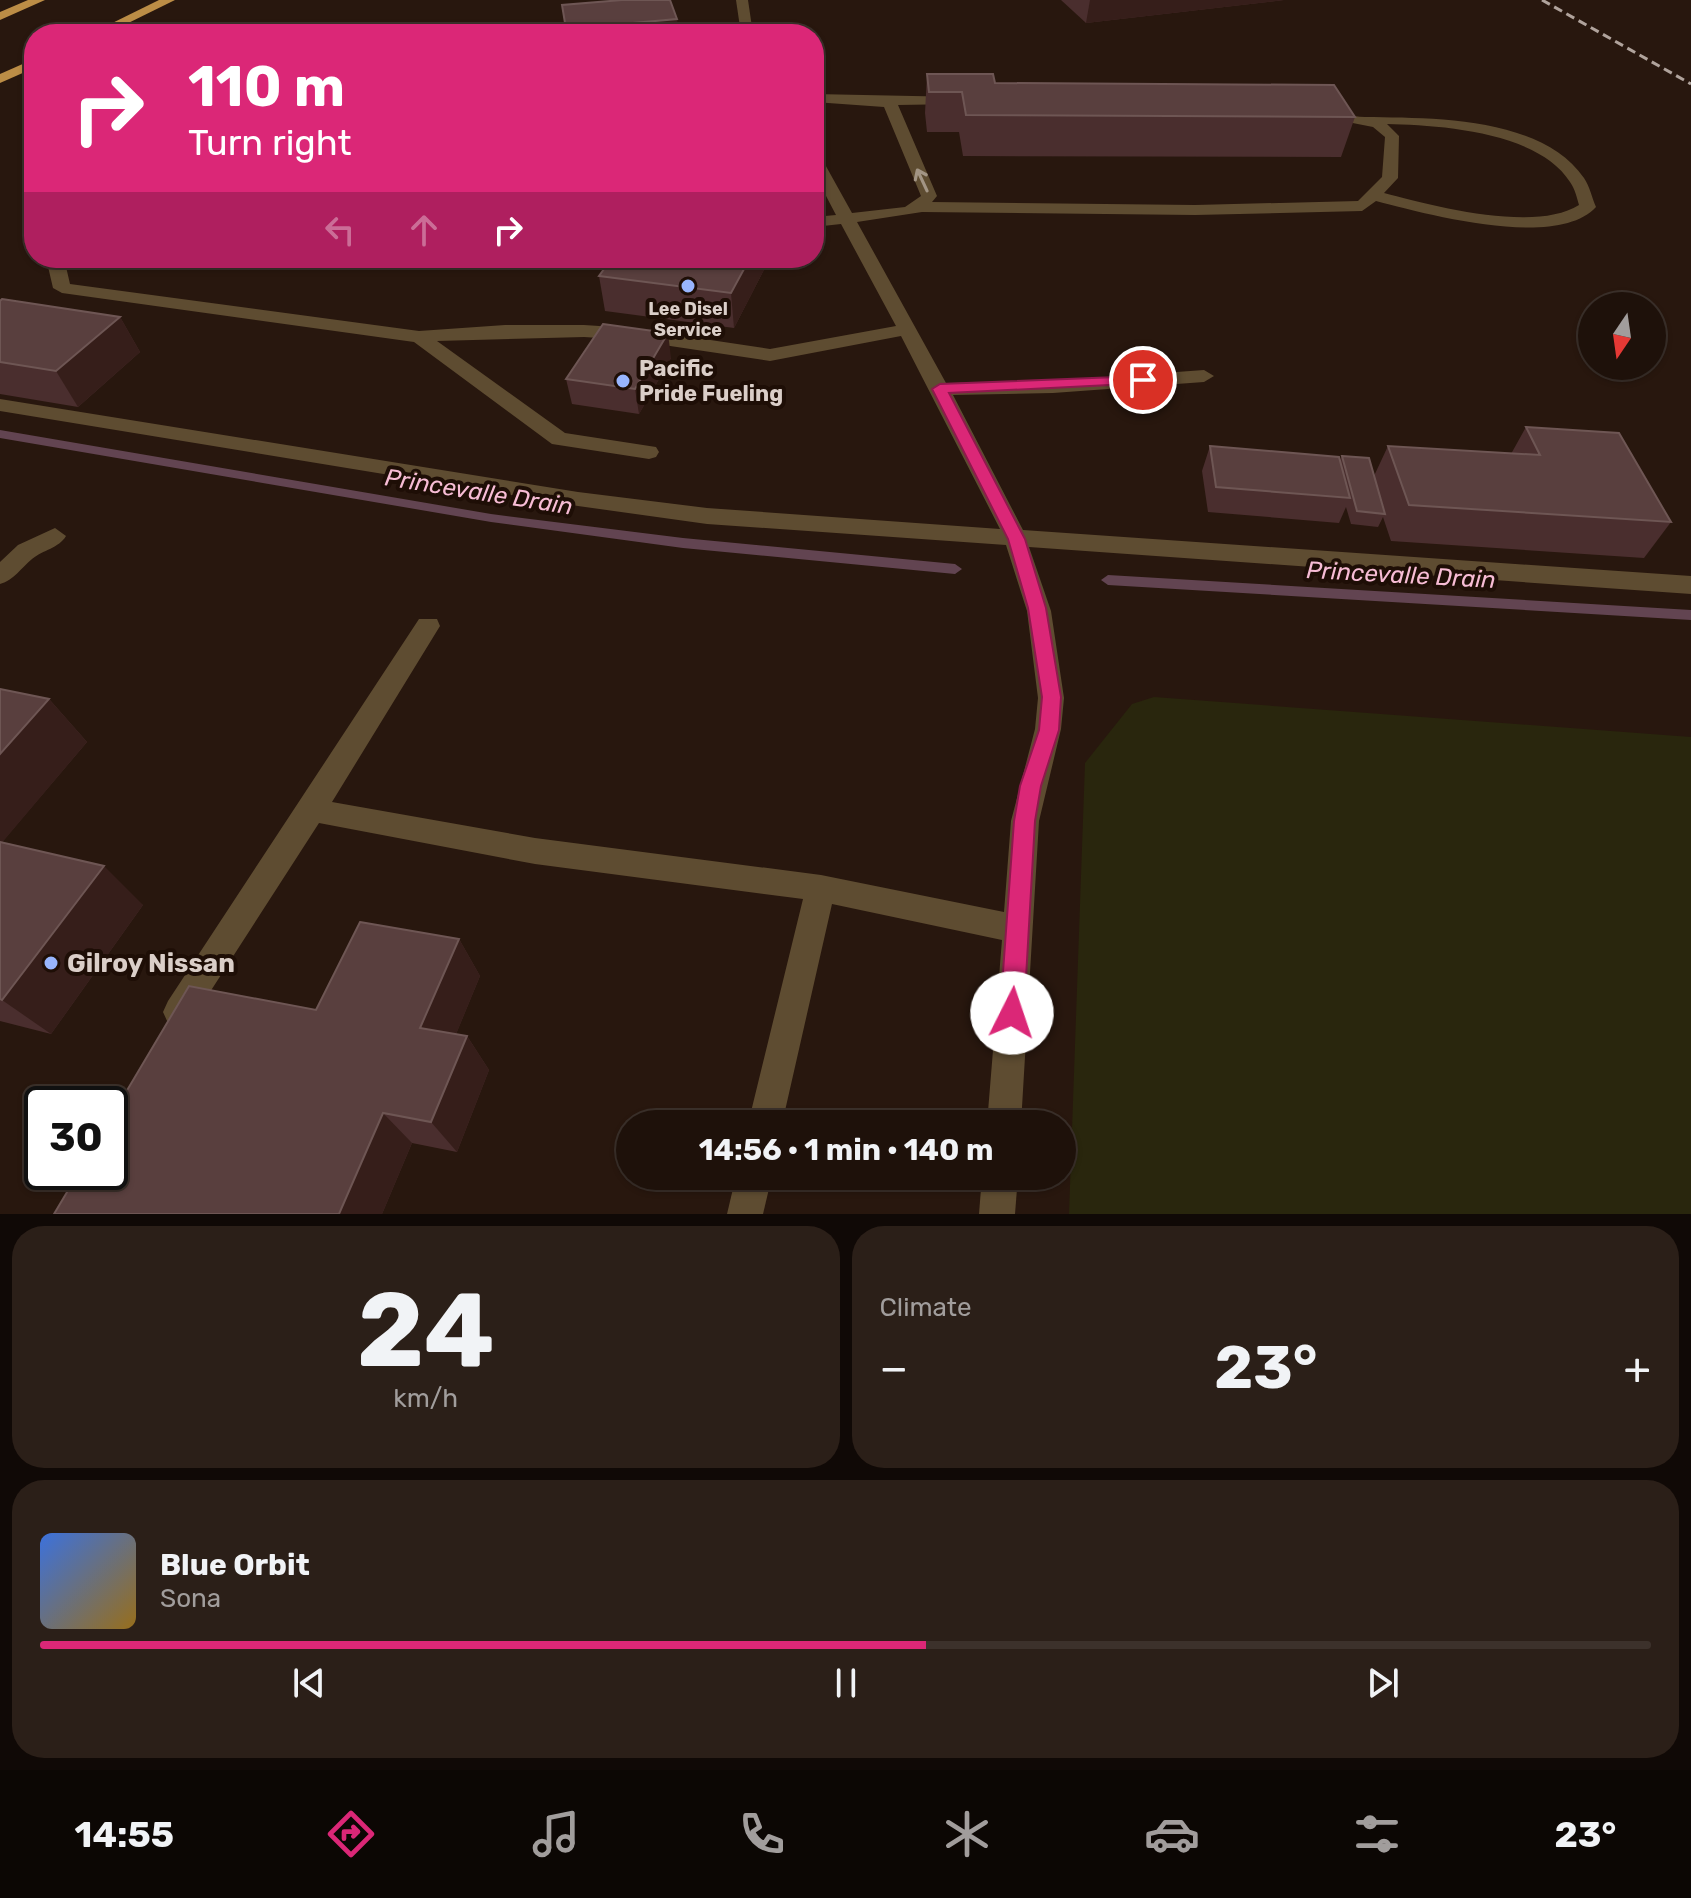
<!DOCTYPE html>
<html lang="en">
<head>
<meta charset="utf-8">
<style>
  :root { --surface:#1e110a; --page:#2b1f18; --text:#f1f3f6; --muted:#a19d9c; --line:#3c312b; --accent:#db2777 }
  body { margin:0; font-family:Rubik,sans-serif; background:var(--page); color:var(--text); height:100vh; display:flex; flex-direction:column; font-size:30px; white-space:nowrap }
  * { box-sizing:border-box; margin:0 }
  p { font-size:26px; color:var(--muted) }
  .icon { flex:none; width:44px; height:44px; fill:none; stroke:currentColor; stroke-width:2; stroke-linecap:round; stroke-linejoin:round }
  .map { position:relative; height:1214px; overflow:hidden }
  .side { display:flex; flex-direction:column; gap:12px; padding:12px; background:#100906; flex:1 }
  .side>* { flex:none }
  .guide { position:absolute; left:24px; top:24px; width:800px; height:244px; border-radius:32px; box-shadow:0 2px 6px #0004,0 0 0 2px var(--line); background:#db2777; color:#fff; overflow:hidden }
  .needle { width:52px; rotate:193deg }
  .buttons { position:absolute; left:1578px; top:292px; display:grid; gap:16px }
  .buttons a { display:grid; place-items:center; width:88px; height:88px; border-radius:50%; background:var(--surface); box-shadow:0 2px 6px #0004,0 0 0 2px var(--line); font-size:40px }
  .speed { position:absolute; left:24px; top:1086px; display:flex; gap:16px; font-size:40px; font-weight:700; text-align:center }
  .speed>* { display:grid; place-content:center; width:104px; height:104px; border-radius:50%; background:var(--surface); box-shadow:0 2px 6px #0004,0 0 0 2px var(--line); line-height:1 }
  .speed .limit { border:4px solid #111; border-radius:12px; background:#fff; color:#111 }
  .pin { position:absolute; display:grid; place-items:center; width:68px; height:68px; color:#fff; margin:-34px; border:4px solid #fff; border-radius:50%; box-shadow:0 2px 8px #0007 }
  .me { position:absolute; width:88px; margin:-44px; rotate:4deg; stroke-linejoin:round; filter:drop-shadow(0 0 6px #0008) }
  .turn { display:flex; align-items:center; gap:28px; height:168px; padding:0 32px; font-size:36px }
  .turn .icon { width:104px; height:104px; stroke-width:2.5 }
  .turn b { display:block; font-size:56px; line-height:68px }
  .lanes { display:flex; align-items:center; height:76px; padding:0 32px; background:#0003; justify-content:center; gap:40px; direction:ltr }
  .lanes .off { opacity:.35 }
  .big { font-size:60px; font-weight:700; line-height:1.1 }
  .side .tile { flex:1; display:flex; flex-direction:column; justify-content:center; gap:12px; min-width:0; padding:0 28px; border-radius:32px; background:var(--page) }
  .side .dial { align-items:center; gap:0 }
  .dial b { font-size:104px; line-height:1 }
  .song { display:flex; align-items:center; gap:24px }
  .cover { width:96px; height:96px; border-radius:12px; background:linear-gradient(135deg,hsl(220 70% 55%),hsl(40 70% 35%)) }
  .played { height:8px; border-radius:4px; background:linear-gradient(90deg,var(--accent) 55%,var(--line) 55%) }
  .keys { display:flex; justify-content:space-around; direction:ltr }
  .heat { display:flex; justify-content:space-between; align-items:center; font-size:44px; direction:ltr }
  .side .tiles { flex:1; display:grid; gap:12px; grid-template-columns:1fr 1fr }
  .tile:last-child { grid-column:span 2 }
  .trip { position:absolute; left:616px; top:1110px; width:460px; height:80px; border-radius:40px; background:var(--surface); box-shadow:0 2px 6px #0004,0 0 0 2px var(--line); font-weight:700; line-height:80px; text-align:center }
  .dock { display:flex; height:128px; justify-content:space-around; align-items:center; background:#0c0704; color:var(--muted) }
  .dock .icon { width:56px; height:56px }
  .dock .current { color:var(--accent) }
  .dock b { font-size:36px; color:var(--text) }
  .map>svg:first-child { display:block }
</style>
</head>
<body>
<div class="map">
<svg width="1691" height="1214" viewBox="0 0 1691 1214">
  <rect width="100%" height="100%" fill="#28170e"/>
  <path fill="#29260d" d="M1154,697L1691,737V1214H1069L1085,763L1132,704Z"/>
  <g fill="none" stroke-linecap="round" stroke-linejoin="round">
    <g fill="#624451" fill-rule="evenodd">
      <path d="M0,430L491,514L683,538L955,564L962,569L955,574L683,548L491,522L0,438Z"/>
      <path d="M1108,575L1691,610V620L1108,585L1101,580Z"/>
    </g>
    <g fill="#5e4c31" fill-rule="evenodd">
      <path d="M736,0H748L753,34H741Z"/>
      <path d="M814,94L963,97V103L958,104L898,105L937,196L932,202L1195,205L1358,201L1382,177L1385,137L1373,127L1317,116L1315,113L1322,109C1335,111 1351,117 1365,117C1431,118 1541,116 1584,178C1590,187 1592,198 1596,207C1557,250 1426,214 1376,201L1362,211L1195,215L922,212L857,222L946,383L1053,381L1204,370L1214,376L1204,382L1053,393L953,395L1023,530L1691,576V594L1029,547L1051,611L1064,698L1061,729L1039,821L1021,1124H987L1002,940L832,904L782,1124H748L803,899L535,864L319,823L190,1023L179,1028L168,1023L163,1012L168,1001L419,619H437L440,626L332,802L535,838L821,875L1004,912L1011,821L1035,729L1038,698L1027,611L1006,545L707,524L578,506L0,411V399L578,492L707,508L1000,529L901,336L770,361L630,340L584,337L437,341L565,433L656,447L659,452L656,457L649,459L552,444L414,342L62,293L53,288L46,258H64L70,284L419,331L505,325H584L630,328L770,349L896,326L841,224L814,227V217L836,215L814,173V154L822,159L852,213L905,207L921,196L884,107L814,102ZM1387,124C1440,125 1539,132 1570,182C1575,189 1577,198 1579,205C1535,233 1433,206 1384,193L1398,178L1399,136Z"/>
      <path d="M55,528L66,536C59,548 43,550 32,559C21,568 14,580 0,584V562L18,545Z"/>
      <path d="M736,1176H772L763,1214H727Z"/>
      <path d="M982,1176H1018L1015,1214H979Z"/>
    </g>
    <g fill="#bc8d46" fill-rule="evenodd">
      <path d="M28,0H45L0,20V12Z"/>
      <path d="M159,0H175L106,34H90Z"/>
      <path d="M34,59V68L0,83V74Z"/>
    </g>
    <path stroke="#b0a39c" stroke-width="3" stroke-dasharray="9 5" stroke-linecap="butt" d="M1542,0L1691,84"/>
  </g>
  <g fill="#4a2e2e">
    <path d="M1061,0H1284L1086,23Z"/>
    <path d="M927,74L995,83L1355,117L1341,157L963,156L959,132H927L925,113Z"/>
    <path d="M768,262L734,328L605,311L599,276Z"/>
    <path d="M0,301L120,317L140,352L78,407L0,394Z"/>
    <path d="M671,358L639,414L572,404L566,379Z"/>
    <path d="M1526,427L1671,522L1644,558L1391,541L1383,517L1378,527L1351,524L1346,507L1339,523L1208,512L1202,471L1210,446L1340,460L1342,456L1374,476L1388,446L1511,454Z"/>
    <path d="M0,689L49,699L87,742L2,842L143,905L51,1034L0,1021Z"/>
    <path d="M459,939L480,976L456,1034L467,1036L489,1070L457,1152L412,1143L382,1214L316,1010Z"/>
  </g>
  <g fill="#361e1a">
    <path d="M1090,0H1284L1086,23Z"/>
    <path d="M677,19L679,34H567L566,29Z"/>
    <path d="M750,258H768V262L734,328L731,293Z"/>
    <path d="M120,317L140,352L78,407L56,371Z"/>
    <path d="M668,333L671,358L639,414L635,389Z"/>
    <path d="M49,699L87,742L0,845V754Z"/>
    <path d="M104,866L143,905L51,1034L2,1000Z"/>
    <path d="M459,939L480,976L445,1061L420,1028Z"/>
    <path d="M467,1036L489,1070L457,1152L431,1122Z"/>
    <path d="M383,1113L412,1143L382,1214H339Z"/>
  </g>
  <g fill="#593f3e" stroke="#6e5654" stroke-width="2">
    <path d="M622,0H670L677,19L566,29L562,5Z"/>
    <path d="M927,74H993L995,83L1334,85L1355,117L966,115L962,92H929Z"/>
    <path d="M612,258H750L731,293L599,276Z"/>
    <path d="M2,299L120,317L56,371L0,362V301Z"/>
    <path d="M603,324L668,333L635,389L566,379Z"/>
    <path d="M1526,427L1619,433L1671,522L1409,505L1388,446L1540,455Z"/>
    <path d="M1210,446L1339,457L1350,498L1216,487Z"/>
    <path d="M1342,456L1369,458L1385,514L1357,511Z"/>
    <path d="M0,689L49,699L0,754Z"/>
    <path d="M0,842L104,866L2,1000L0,999Z"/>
    <path d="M360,922L459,939L420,1028L467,1036L431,1122L383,1113L339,1214H54L79,1172H110V1119L189,986L316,1010Z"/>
  </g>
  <defs><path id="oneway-shaft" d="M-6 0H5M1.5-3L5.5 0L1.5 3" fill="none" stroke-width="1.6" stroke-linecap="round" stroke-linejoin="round" transform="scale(2)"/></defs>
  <use stroke="#a29484" href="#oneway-shaft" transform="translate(922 180) rotate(-115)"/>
  <path fill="#db2777" stroke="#8e194d" stroke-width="2" d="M1143,376L1149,377V383L949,393L1025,539L1046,608L1061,697L1059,730L1041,786L1035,821L1024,1013L1021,1021L1012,1025L1004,1021L1000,1013L1014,821L1020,786L1039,730L1042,697L1028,608L1008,539L932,389L940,384Z"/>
  <g fill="#98b5fd" stroke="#1e0e06" stroke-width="3">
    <circle cx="688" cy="286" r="8"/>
    <circle cx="623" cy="381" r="8"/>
    <circle cx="51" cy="963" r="8"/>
  </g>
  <g text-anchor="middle" stroke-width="8" stroke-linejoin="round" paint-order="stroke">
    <g font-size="18" font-weight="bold" fill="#dacec8" stroke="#1e0e06">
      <text x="688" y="315">Lee Disel<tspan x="688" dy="21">Service</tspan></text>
    </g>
    <g font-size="22" font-weight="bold" fill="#dacec8" stroke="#1e0e06" text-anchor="start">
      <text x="639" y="376">Pacific<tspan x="639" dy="25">Pride Fueling</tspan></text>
    </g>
    <g font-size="24" font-style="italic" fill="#f7bcd5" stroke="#1e0e06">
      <text transform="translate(479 492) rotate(9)" y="8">Princevalle Drain</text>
      <text transform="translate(1401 575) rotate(3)" y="8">Princevalle Drain</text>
    </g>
    <g font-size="26" font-weight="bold" fill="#dacec8" stroke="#1e0e06" text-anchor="start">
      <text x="67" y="972">Gilroy Nissan</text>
    </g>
  </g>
</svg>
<div class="buttons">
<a><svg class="needle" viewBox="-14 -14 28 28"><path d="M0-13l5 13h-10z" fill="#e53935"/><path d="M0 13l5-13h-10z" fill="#a19d9c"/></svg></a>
</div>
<div class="speed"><div class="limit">30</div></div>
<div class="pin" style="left:1143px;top:380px;background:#d93025"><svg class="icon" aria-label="arrive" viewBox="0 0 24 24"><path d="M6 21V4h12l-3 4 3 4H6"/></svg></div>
<svg class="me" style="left:1012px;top:1013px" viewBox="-20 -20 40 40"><circle r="19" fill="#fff"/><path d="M0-13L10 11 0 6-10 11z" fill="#db2777"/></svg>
<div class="trip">14:56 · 1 min · 140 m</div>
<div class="guide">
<div class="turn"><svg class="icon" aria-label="right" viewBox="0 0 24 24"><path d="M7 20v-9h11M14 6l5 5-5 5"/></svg><div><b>110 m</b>Turn right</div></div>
<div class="lanes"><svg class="icon off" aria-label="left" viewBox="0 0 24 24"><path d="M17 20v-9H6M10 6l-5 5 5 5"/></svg><svg class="icon off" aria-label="ahead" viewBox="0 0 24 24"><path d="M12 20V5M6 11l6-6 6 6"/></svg><svg class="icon" aria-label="right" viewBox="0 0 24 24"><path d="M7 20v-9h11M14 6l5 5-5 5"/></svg></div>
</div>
</div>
<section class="side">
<div class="tiles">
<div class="tile dial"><b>24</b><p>km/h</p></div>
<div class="tile"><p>Climate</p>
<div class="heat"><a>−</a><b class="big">23°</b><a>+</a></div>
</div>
<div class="tile">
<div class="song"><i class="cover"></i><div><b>Blue Orbit</b><p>Sona</p></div></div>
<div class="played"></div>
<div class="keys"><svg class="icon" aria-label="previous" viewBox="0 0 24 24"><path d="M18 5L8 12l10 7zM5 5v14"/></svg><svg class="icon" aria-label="pause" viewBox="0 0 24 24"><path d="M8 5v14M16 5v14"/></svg><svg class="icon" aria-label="next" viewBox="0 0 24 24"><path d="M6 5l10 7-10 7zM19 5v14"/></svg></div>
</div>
</div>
</section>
<nav class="dock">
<b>14:55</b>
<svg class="icon current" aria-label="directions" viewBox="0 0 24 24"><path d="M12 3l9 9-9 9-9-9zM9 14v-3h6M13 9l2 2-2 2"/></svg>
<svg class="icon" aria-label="music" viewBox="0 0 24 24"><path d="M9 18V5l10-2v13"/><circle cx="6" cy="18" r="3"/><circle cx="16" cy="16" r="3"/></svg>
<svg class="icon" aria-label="phone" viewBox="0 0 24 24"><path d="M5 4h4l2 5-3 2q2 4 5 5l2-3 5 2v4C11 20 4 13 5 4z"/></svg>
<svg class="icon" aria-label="climate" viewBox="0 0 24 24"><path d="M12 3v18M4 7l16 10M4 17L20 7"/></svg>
<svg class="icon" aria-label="car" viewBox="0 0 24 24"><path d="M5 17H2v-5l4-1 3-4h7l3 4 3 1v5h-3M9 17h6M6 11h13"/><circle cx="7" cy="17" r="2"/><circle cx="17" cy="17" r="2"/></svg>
<svg class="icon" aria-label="filters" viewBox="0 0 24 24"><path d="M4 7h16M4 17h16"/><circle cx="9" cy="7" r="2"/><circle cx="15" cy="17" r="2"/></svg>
<b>23°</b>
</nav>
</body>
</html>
